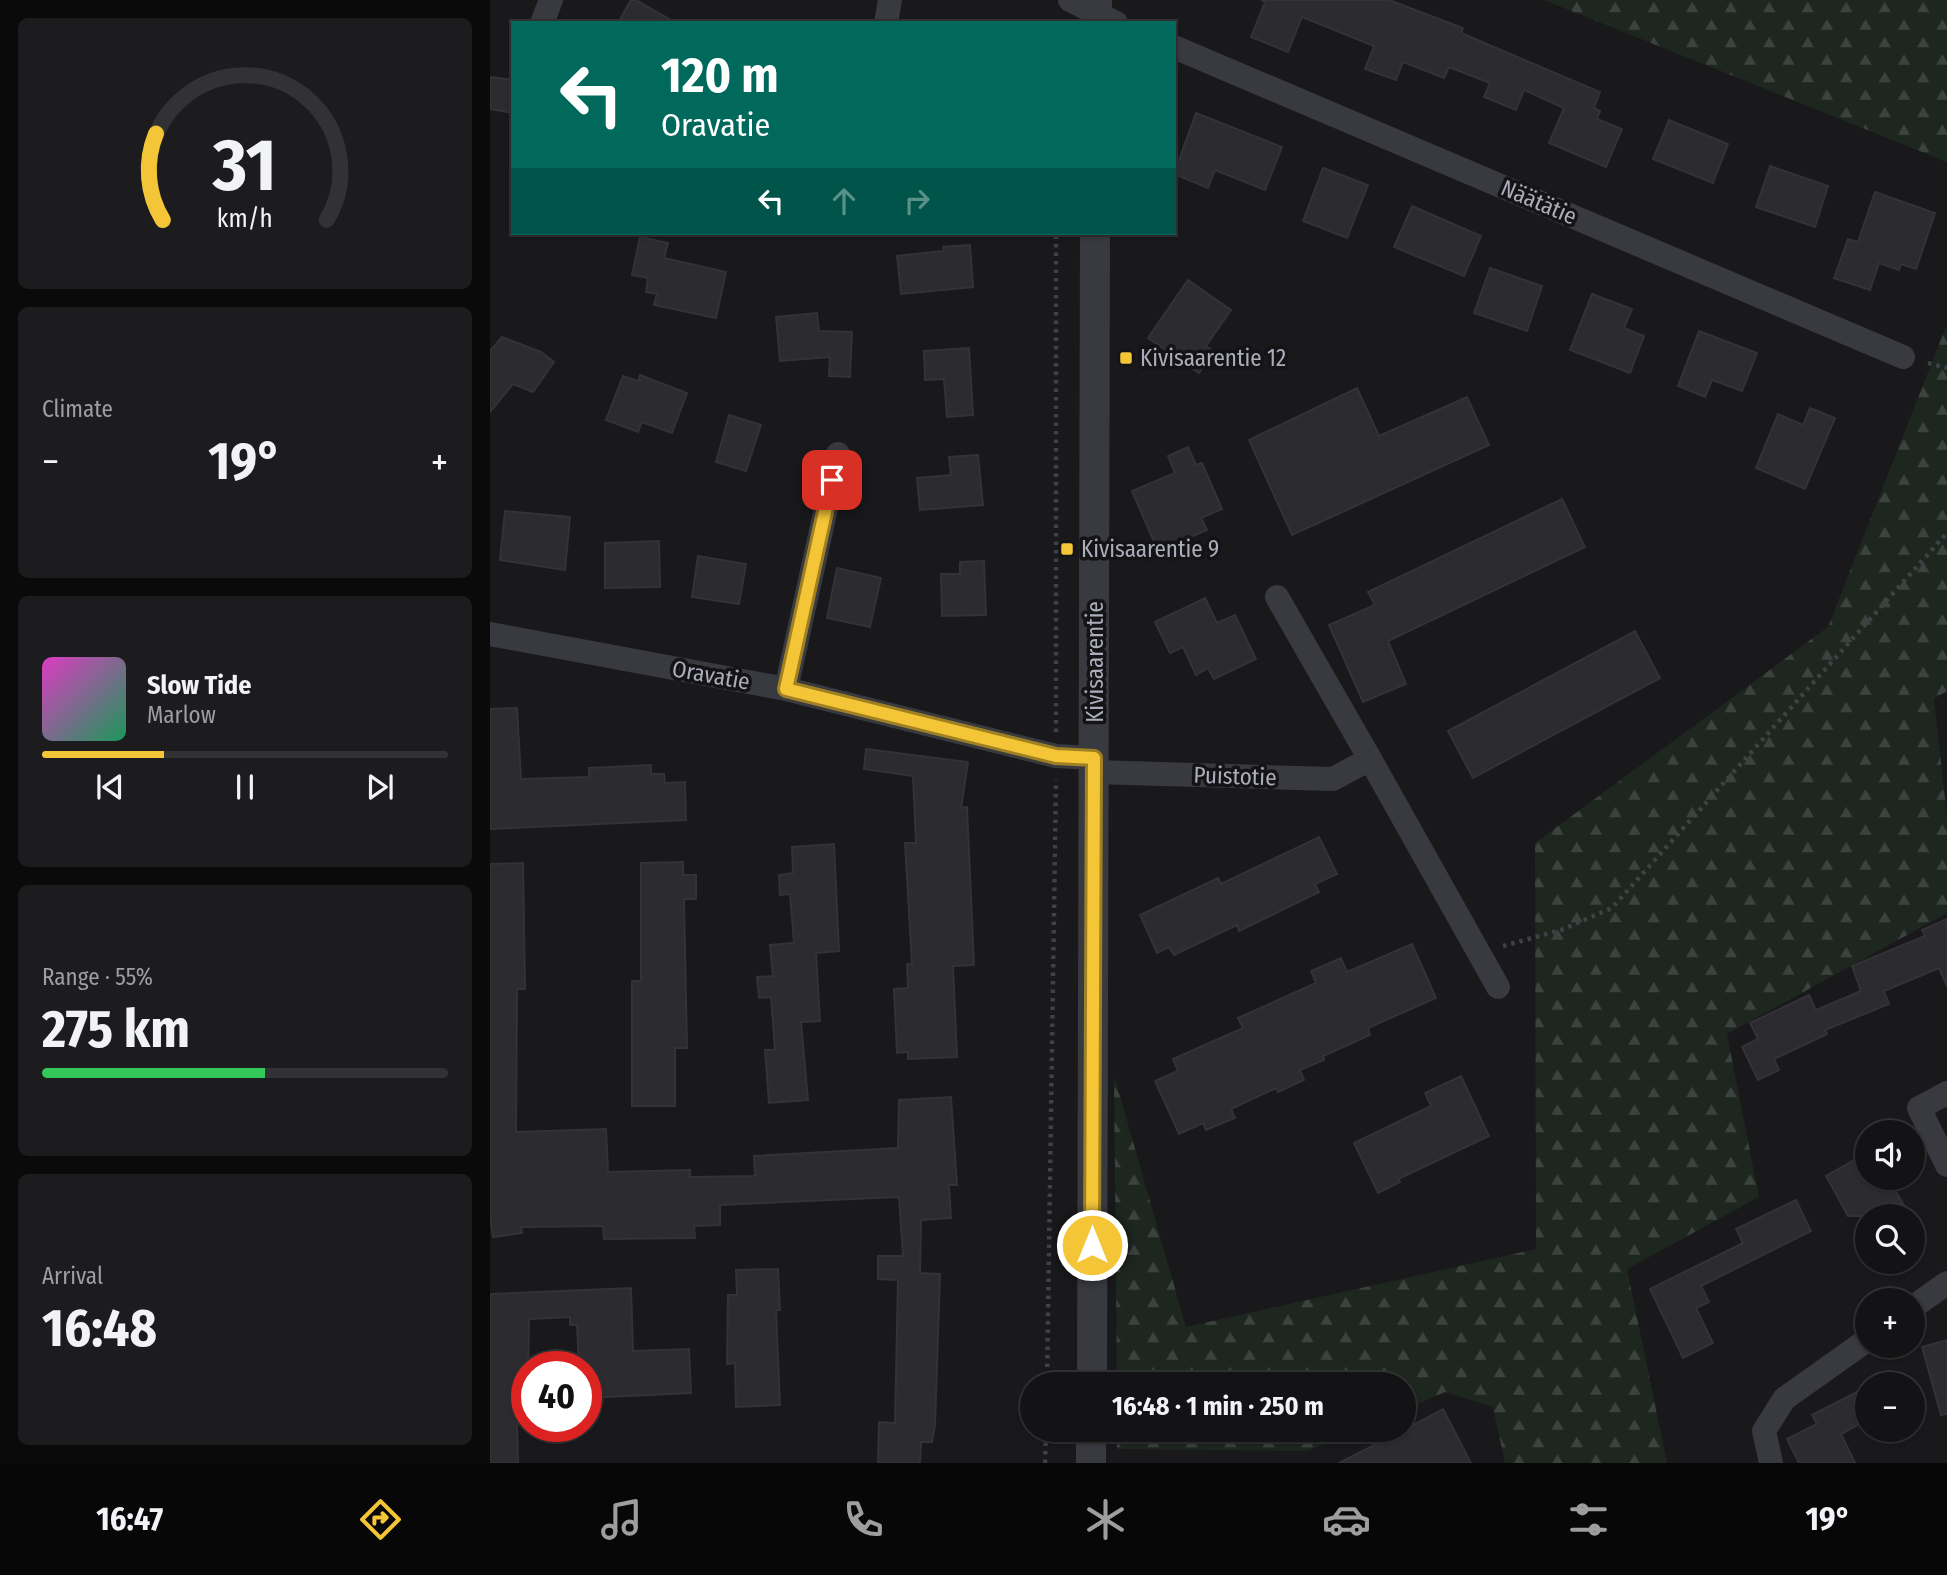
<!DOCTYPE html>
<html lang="en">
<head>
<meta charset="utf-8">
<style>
  :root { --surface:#131214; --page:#1c1b1d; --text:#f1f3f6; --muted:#9d9ea0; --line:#323234; --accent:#f4c637 }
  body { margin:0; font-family:"Fira Sans Condensed",sans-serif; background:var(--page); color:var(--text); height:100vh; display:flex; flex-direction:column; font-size:26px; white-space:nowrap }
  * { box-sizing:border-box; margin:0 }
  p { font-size:23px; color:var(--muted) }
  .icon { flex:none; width:38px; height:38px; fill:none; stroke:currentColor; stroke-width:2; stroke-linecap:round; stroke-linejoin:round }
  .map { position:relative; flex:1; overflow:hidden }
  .panel { display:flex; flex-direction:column; gap:18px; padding:18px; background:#0a0a0b; width:490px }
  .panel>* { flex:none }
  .top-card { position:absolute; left:21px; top:21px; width:665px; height:214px; border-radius:0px; box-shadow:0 2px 5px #0004,0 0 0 2px var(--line); background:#00695c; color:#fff; overflow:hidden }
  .tools { position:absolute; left:1365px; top:1120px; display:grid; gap:14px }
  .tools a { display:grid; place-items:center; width:70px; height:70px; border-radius:50%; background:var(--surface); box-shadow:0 2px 5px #0004,0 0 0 2px var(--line); font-size:35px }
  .speed { position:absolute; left:21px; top:1351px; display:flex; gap:14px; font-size:35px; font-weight:700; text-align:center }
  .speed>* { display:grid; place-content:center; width:91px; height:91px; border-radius:50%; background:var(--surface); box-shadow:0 2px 5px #0004,0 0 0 2px var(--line); line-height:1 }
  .speed .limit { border:10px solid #d22; background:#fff; color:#111 }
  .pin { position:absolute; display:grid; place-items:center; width:60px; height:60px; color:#fff; margin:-30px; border-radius:14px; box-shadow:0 4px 10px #0006 }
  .me { position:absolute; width:77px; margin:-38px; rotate:0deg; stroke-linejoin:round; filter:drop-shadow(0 0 5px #0008) }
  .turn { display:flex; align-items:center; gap:24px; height:147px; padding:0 35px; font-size:32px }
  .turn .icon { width:91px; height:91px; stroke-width:2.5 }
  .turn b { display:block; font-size:49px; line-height:60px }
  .lanes { display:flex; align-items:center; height:66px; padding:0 35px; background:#0003; justify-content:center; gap:35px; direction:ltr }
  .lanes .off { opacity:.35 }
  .big { font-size:52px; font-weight:700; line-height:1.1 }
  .panel .card { flex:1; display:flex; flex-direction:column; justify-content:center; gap:10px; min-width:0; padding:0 24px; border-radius:10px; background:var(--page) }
  .panel .dial { align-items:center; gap:0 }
  .dial svg { height:182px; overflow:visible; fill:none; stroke:var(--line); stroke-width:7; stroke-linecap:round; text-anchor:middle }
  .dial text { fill:var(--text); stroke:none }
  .song { display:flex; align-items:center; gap:21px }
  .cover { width:84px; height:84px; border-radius:10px; background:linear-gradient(135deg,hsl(310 70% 55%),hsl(150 70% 35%)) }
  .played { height:7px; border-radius:4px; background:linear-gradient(90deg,var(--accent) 30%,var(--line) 30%) }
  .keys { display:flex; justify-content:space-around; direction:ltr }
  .heat { display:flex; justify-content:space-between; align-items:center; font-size:38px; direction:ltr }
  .charge { height:10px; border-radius:5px; background:linear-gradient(90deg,#34c759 55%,var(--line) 0) }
  .trip { position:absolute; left:530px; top:1372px; width:396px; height:70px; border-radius:35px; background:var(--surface); box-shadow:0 2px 5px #0004,0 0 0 2px var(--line); font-weight:700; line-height:70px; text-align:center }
  .tabs { display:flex; height:112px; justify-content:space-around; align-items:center; background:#080708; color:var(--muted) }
  .tabs .icon { width:49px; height:49px }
  .tabs .active { color:var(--accent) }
  .tabs b { font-size:32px; color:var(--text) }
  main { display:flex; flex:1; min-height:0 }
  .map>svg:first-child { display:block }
</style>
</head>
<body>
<main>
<section class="panel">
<div class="card dial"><svg viewBox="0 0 100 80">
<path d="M14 69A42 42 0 1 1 86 69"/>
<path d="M14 69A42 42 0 0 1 11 31" stroke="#f4c637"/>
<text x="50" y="56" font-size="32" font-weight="700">31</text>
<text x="50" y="72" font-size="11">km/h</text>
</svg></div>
<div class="card"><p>Climate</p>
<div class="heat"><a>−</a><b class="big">19°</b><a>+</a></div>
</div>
<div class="card">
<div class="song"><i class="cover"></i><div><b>Slow Tide</b><p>Marlow</p></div></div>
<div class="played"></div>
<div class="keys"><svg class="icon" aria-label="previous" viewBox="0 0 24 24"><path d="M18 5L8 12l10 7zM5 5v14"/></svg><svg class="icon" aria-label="pause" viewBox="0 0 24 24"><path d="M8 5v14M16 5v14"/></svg><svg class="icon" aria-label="next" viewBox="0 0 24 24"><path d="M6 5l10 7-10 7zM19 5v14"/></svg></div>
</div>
<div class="card"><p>Range · 55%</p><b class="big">275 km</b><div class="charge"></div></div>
<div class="card"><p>Arrival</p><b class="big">16:48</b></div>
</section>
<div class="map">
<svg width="1457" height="1463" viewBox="0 0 1457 1463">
  <defs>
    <pattern id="forest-firs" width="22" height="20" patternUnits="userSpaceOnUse" patternTransform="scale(1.75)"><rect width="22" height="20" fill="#1e2620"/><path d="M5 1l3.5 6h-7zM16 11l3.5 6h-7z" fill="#3c433e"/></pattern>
  </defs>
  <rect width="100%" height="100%" fill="#19181b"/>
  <g fill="url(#forest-firs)">
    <path d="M1054,0H1457V162Z"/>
    <path d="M1457,324V691L1444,699L1457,816V913L1237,1034L1269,1197L1137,1269L1177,1463H1015L1003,1407L955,1392L914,1410V1384H627L624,1075L696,1327L1046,1249L1045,843L1338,627Z"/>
    <path d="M627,1430H867L818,1451L627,1449Z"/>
  </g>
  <g fill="#2c2b2f" stroke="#333237" stroke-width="2">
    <path d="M141,0H146L186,23H128Z"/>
    <path d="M772,0H899L973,28L971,33L1110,92L1104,108L1110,111L1107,119L1132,129L1116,167L1059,143L1074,108L1034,90L1026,110L994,97L1000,83L959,67L954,78L913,62L906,80L875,69L884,46L812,17L798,52L761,37L775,2Z"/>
    <path d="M0,77L23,80V113L0,109Z"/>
    <path d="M706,113L792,147L775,190L725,170L718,188L684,174Z"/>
    <path d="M1179,120L1238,144L1223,183L1163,159Z"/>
    <path d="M1280,166L1338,186L1325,227L1266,207Z"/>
    <path d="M833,168L878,185L857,238L813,221Z"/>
    <path d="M1385,192L1445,213L1426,269L1411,264L1409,270L1389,263L1380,290L1344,278L1358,239L1368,242Z"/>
    <path d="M922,206L991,236L974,276L904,247Z"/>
    <path d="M150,237L178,243L174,258L236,272L226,318L164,305L167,294L156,292L158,278L142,275Z"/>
    <path d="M480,245L483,287L411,294L407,256L454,251L453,247Z"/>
    <path d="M1000,268L1052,286L1037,331L984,313Z"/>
    <path d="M698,280L741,310L716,346L723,351L709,373L658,338Z"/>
    <path d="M1102,294L1142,309L1134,328L1154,336L1140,373L1080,350Z"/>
    <path d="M327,313L329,331L362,332L360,377L339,376L340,357L290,361L286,317Z"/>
    <path d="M1209,331L1267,353L1252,391L1222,380L1215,397L1188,386Z"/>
    <path d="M12,337L51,352L64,362L43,392L23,384L0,412V351Z"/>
    <path d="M479,348L483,415L457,417L454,379L435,380L434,351Z"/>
    <path d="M150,375L197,393L182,433L152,422L148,432L116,420L133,376L148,381Z"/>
    <path d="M867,388L889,436L977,397L999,445L802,535L759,440Z"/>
    <path d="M1320,408L1345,418L1315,489L1266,468L1288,414L1313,425Z"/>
    <path d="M239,415L271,425L256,471L226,462Z"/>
    <path d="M698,447L706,465L712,463L732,509L711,518L717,530L668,551L642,491L685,473L678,456Z"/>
    <path d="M488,455L493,505L430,510L427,478L461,475L459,457Z"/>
    <path d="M1072,499L1095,547L898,641L916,684L873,702L839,625L885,605L878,592Z"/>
    <path d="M15,511L80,517L75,570L10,560Z"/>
    <path d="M169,541L170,587L115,588V543Z"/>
    <path d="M208,556L256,564L249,604L202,597Z"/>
    <path d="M494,561L496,615L452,616L451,574H470V562Z"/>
    <path d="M347,568L391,578L380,627L337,618Z"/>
    <path d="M715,598L727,623L745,615L766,659L724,679L718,668L706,675L693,647L680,653L665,622Z"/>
    <path d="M1145,631L1170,678L983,778L958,731Z"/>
    <path d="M27,708L31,779L99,777V768L161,765V774H174L175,783L195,782L196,820L0,829V709Z"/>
    <path d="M376,749L478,762L471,808L477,807L484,965L463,966L467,1057L418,1059V1052L407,1053L404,989L418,988L417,964H422L415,843H426L423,776L374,769Z"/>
    <path d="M829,837L847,874L825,884L829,892L749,931L747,925L684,955L679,947L667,953L650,915L728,878L731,884Z"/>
    <path d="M344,844L349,951L326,953L330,1021L311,1022L318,1100L279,1103L275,1050H285L281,997L269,998L267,977L283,976L280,945L304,943L300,894L290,895L289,875L303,873L302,847Z"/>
    <path d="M193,862V875H206V899H194L197,1048H185V1106H142V981H151V863Z"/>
    <path d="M33,863L35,989H27L26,1132L116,1129L118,1172L200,1170V1177L265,1176L264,1156L408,1148L409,1100L461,1097L467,1185H459L461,1218L431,1220L430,1273L450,1274L445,1425L442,1442H431L430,1463H388L389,1422L405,1423L408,1280L388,1279V1256H413L409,1197L230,1205V1225L204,1226L205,1238L114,1239L113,1226L31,1227L32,1233L3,1237L0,1217V864Z"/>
    <path d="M1457,919V986L1449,968L1394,991L1399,1004L1335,1030L1337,1034L1284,1059L1289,1070L1268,1080L1252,1047L1268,1039L1260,1023L1319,995L1326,1010L1371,991L1362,966L1435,936L1432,930Z"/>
    <path d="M922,944L946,998L878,1028L880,1035L833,1056L834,1060L810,1070L814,1080L788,1092L786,1088L741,1109L745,1118L716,1130L713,1123L689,1134L665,1081L688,1071L683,1059L753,1028L748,1018L826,983L821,971L851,958L857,972Z"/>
    <path d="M971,1076L999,1136L908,1179L910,1182L888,1193L864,1143L941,1106L935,1093Z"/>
    <path d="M1377,1153V1178H1398L1420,1216H1358L1336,1176Z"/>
    <path d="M1306,1200L1321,1231L1211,1286L1219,1302L1206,1308L1223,1343L1193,1358L1160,1289L1253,1243L1246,1229Z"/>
    <path d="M288,1269L290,1310H286L290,1405L246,1407L245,1363L237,1364L238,1295H247L246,1270Z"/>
    <path d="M141,1288L143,1351L199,1349L201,1393L96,1398V1367H89L87,1325H80V1317L39,1319L37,1422H27L28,1463H0V1294Z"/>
    <path d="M1457,1340V1414L1451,1415L1432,1347Z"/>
    <path d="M1377,1387V1420L1351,1434L1365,1463H1309L1297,1439L1327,1424L1322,1415Z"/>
    <path d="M953,1409L981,1463H849L914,1430Z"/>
  </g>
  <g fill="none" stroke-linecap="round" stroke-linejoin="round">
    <g stroke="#3f4147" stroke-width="4.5" stroke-dasharray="3.5 5" stroke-linecap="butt">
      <path d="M1438,363L1457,368"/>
      <path d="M566,732V233"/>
      <path d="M1013,946L1071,930L1122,908L1457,533"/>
      <path d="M557,1384L566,780"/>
      <path d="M555,1463L556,1430"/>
    </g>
    <g stroke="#393a40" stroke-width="24">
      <path d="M580,0L626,23"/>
      <path d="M52,23L61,0"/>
      <path d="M396,23L400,0"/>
      <path d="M684,47L1413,357"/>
      <path d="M787,597L880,759"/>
      <path d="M0,634L296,689L566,756L604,758"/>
      <path d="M296,689L348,454"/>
      <path d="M604,772L843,779L880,759L1008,987"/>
      <path d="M1457,1093L1429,1108L1457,1165"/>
      <path d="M1423,1307L1457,1283"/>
      <path d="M1281,1463L1274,1431L1294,1399L1377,1340"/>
    </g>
    <g stroke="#393a40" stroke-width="30">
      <path d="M607,23V0"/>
      <path d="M602,1384L605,233"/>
      <path d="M601,1463V1430"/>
    </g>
  </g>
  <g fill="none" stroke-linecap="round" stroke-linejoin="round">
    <g stroke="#9f8124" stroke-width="18">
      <path id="route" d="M342,480L296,689L566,756L604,758L602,1245"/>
    </g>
    <use href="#route" stroke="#f4c637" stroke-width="12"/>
  </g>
  <g fill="#f4c637" stroke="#141316" stroke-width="2.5">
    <rect x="629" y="351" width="14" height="14" rx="3.5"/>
    <rect x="570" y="542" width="14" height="14" rx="3.5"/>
  </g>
  <g text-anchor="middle" stroke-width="7" stroke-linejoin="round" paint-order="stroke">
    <g font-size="23" fill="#abaeba" stroke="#141316">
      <text transform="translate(1049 202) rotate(23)" y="8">Näätätie</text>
      <text transform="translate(605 662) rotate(-90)" y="8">Kivisaarentie</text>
      <text transform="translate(221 675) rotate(10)" y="8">Oravatie</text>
      <text transform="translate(745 776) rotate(2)" y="8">Puistotie</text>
    </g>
    <g font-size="23" fill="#abaeba" stroke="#141316" text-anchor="start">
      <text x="650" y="366">Kivisaarentie 12</text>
      <text x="591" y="557">Kivisaarentie 9</text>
    </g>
  </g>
</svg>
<div class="tools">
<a><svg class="icon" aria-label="sound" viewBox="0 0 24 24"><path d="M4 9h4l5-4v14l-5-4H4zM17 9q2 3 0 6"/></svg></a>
<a><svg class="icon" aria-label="search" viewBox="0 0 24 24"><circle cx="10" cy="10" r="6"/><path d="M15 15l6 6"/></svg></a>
<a>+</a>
<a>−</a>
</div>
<div class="speed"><div class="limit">40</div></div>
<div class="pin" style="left:342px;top:480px;background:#d93025"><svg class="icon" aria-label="arrive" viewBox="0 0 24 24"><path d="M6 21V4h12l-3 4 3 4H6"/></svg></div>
<svg class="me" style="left:602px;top:1245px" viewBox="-20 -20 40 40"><circle r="17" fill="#f4c637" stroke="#fff" stroke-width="3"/><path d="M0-11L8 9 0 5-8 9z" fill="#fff"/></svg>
<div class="trip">16:48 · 1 min · 250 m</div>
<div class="top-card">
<div class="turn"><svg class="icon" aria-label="left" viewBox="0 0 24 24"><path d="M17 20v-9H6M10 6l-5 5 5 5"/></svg><div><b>120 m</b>Oravatie</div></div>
<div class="lanes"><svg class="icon" aria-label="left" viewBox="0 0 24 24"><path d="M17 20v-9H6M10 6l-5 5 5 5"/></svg><svg class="icon off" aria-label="ahead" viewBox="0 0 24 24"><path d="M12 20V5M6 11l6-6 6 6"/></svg><svg class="icon off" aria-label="right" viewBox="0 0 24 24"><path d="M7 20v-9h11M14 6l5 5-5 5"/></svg></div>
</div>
</div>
</main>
<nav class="tabs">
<b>16:47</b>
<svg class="icon active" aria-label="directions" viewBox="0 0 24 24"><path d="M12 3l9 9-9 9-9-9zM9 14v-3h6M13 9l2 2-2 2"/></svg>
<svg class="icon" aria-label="music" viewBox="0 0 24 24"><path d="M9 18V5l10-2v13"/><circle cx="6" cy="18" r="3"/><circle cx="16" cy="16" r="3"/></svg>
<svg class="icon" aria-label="phone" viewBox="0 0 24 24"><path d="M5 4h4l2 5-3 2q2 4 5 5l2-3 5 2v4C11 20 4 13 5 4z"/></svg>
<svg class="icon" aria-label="climate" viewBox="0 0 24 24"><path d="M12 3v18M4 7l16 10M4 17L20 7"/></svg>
<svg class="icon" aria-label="car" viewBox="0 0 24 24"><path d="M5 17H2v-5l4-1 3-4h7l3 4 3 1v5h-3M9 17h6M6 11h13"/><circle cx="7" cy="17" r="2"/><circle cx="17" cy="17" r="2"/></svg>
<svg class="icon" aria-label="filters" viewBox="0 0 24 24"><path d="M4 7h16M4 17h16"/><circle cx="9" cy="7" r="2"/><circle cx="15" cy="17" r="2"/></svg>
<b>19°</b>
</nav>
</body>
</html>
